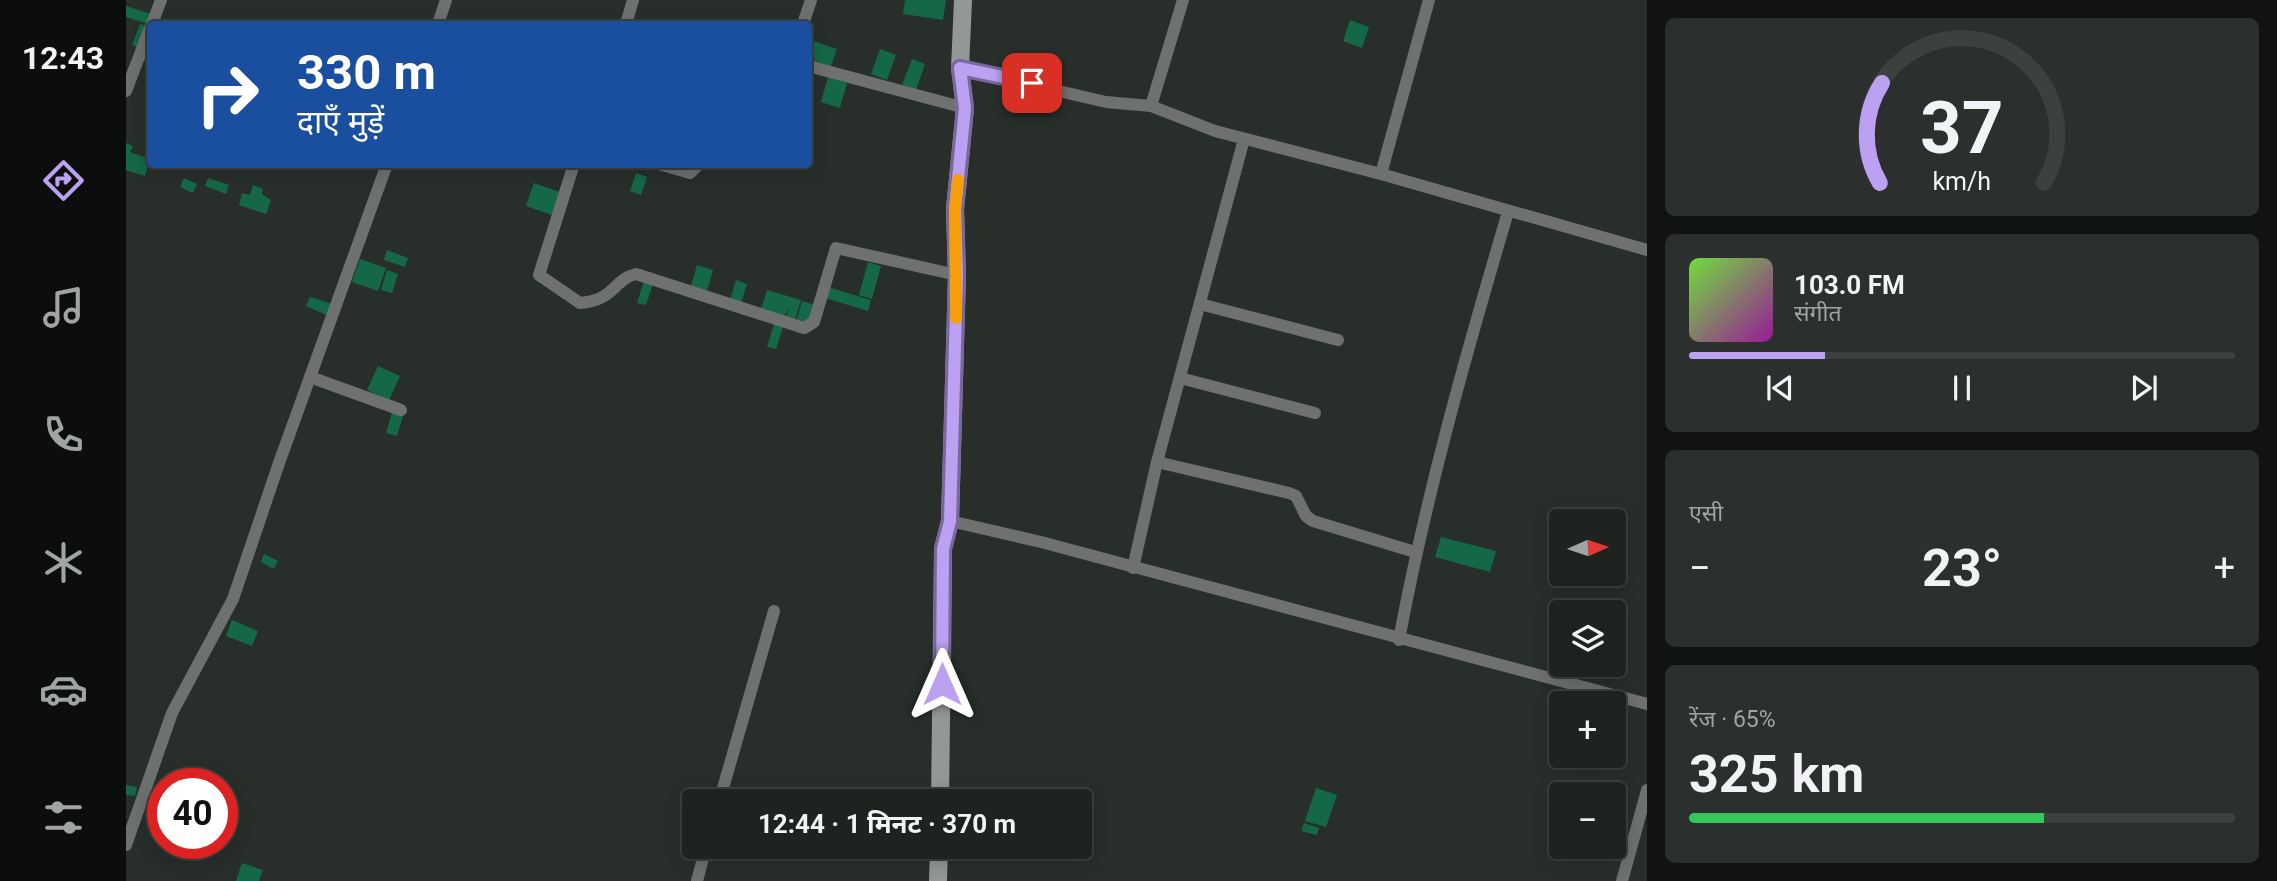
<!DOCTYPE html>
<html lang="hi">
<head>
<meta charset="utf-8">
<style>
  :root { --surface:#1e2320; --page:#2b2f2d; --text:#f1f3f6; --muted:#a1a4a5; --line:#3c403e; --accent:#bca0f2 }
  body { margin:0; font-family:Roboto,"Noto Sans Devanagari",sans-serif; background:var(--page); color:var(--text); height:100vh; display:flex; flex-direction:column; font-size:26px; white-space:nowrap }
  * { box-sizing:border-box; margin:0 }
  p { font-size:23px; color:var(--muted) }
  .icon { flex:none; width:38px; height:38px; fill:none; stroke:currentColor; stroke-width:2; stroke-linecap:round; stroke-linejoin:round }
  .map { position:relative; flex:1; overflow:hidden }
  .panel { display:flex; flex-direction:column; gap:18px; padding:18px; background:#101312; width:630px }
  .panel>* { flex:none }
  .top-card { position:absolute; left:21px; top:21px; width:665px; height:147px; border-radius:7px; box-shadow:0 4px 18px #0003,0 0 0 2px var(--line); background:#1a4fa0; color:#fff; overflow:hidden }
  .needle { width:46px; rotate:87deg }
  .controls { position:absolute; left:1423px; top:509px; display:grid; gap:14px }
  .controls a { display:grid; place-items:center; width:77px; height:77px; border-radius:7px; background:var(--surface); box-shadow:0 4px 18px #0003,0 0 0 2px var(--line); font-size:35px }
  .speed { position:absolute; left:21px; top:768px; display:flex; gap:14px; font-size:35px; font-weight:700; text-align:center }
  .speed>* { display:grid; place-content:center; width:91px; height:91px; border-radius:50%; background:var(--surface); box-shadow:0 4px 18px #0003,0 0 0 2px var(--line); line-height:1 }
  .speed .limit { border:10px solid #d22; background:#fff; color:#111 }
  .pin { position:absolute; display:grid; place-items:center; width:60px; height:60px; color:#fff; margin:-30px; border-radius:14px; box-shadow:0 4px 10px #0006 }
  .me { position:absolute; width:77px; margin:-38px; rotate:0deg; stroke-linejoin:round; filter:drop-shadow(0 0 5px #0008) }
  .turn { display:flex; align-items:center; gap:24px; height:147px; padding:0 35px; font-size:32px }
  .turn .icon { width:91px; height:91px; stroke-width:2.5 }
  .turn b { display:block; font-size:49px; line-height:60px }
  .big { font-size:52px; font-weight:700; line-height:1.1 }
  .panel .tile { flex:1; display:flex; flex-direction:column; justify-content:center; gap:10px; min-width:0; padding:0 24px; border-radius:10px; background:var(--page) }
  .panel .dial { align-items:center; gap:0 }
  .dial svg { height:182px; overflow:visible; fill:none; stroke:var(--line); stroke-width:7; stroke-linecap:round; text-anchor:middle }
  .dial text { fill:var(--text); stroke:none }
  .song { display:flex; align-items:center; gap:21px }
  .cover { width:84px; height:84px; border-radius:10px; background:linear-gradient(135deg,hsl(100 70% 55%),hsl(300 70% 35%)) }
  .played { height:7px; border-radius:4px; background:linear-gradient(90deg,var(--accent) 25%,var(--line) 25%) }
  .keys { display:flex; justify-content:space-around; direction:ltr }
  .heat { display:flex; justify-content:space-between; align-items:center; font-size:38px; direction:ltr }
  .charge { height:10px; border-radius:5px; background:linear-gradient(90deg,#34c759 65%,var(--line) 0) }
  .trip { position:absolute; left:556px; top:789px; width:410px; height:70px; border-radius:7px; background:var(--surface); box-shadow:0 4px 18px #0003,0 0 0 2px var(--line); font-weight:700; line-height:70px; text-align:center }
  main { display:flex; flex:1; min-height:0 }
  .dock { display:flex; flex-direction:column; width:126px; justify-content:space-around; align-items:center; background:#0c0e0d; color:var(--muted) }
  .dock .icon { width:49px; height:49px }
  .dock .current { color:var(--accent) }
  .dock b { font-size:32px; color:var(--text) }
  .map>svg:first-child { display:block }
</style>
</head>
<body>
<main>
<nav class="dock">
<b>12:43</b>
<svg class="icon current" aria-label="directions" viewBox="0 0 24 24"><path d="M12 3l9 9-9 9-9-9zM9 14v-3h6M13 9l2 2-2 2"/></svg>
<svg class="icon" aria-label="music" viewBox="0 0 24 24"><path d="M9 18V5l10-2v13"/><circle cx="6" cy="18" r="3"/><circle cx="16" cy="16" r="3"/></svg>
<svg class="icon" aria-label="phone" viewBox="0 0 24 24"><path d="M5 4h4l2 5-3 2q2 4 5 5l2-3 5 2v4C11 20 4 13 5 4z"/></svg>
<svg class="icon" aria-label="climate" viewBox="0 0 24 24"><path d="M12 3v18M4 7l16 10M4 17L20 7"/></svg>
<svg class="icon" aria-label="car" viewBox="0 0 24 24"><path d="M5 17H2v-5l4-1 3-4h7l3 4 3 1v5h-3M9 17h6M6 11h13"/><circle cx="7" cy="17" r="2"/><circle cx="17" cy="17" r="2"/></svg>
<svg class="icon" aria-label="filters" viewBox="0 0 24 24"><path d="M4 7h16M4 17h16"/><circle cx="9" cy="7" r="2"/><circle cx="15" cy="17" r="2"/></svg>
</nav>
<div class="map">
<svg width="1521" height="881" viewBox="0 0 1521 881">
  <rect width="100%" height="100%" fill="#282f2b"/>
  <g fill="#146848">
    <path d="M779,0H820L817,20L777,14Z"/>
    <path d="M0,6L25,14L22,24L0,17Z"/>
    <path d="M1224,20L1243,27L1236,48L1217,41Z"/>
    <path d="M14,24L21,26L14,48L6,45Z"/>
    <path d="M682,39L711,49L703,71L682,63Z"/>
    <path d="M754,49L770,55L761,80L745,74Z"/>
    <path d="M786,59L799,64L790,90L776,85Z"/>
    <path d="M702,77L721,83L714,108L695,102Z"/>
    <path d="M0,143L7,146L4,152L24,159L19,176L0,170Z"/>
    <path d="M510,173L521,177L515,195L504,191Z"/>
    <path d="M58,178L71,184L67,193L54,187Z"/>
    <path d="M82,178L103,185L100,194L79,186Z"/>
    <path d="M408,183L437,193L429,216L400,206Z"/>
    <path d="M127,185L137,189L136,194L145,200L140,214L113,205L116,193L124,195Z"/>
    <path d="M261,250L282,258L279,267L258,260Z"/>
    <path d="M234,259L260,268L252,291L226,282Z"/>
    <path d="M742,262L755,266L746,299L733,295Z"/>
    <path d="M571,265L587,270L581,291L565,286Z"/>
    <path d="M261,270L272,274L266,293L255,290Z"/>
    <path d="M610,280L621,284L615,303L604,300Z"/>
    <path d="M518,281L527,284L520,305L511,303Z"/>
    <path d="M702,287L745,300L742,311L699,298Z"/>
    <path d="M641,290L675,300L669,320L660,317L663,307L658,317L635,309Z"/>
    <path d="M184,297L209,305L205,317L180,306Z"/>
    <path d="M676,301L689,305L682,326L670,322Z"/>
    <path d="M648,324L657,327L650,349L641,347Z"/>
    <path d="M252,366L274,376L263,400L241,390Z"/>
    <path d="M266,412L277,416L271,436L260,433Z"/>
    <path d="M1315,537L1370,551L1364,572L1309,557Z"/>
    <path d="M138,554L152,561L148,569L135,562Z"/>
    <path d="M106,620L132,631L126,646L100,636Z"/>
    <path d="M0,785L11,787L9,796L0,795Z"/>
    <path d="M1190,788L1211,795L1200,827L1179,821Z"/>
    <path d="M1178,823L1193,828L1191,835L1175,831Z"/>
    <path d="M116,863L137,870L133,881H110Z"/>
  </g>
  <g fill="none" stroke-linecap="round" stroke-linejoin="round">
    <g stroke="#6e716f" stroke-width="12">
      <path d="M26,24L35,0"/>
      <path d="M312,24L320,0"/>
      <path d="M500,24L507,0"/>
      <path d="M677,24L685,0"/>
      <path d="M682,66L839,108"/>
      <path d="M834,68L980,102L1025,106L1089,131L1255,174L1521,250"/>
      <path d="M0,91L24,28"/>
      <path d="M1025,106L1057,0"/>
      <path d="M448,164L413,275L454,303C488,301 488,279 510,274L678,328L688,322L710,248L831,275"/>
      <path d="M533,164L564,173L573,164"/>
      <path d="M1255,174L1303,0"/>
      <path d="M1074,304L1212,340"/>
      <path d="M184,377L275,410"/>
      <path d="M1054,378L1189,413"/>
      <path d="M1031,462L1163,493L1170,496L1180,516L1187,521L1289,552"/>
      <path d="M824,521L915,542L1521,704"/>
      <path d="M1007,568L1031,462L1118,139"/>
      <path d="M1273,640C1300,495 1340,354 1382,212"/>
      <path d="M593,802L648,611"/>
      <path d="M0,845L46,713L107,599L153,463L261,164"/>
      <path d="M571,881L580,847"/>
      <path d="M1496,881L1521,790"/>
    </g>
    <g stroke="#929895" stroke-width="18">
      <path d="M814,802L817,549L824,521L831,275L829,209L839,108L834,68L837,0"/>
      <path d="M812,881L813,847"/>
    </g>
  </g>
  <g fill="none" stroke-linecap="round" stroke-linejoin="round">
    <g stroke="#7a689d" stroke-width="18">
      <path id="route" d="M816,684L817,549L824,521L831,275L829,209L839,108L834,68L906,83"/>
    </g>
    <use href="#route" stroke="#bca0f2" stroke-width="12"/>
    <path stroke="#f59e0b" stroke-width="12" d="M830,318L829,209L832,180"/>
  </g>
</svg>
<div class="controls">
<a><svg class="needle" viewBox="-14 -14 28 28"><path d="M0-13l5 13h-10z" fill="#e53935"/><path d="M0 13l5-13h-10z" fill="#a1a4a5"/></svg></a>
<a><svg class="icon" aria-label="layers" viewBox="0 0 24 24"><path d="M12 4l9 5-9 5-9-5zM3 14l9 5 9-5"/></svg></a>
<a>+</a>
<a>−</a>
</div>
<div class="speed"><div class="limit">40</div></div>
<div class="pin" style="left:906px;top:83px;background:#d93025"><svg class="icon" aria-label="arrive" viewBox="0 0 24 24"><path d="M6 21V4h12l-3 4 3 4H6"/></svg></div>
<svg class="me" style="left:816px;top:684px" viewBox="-20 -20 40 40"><path d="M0-17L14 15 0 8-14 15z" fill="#bca0f2" stroke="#fff" stroke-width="4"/></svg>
<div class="trip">12:44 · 1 मिनट · 370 m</div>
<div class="top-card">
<div class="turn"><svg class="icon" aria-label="right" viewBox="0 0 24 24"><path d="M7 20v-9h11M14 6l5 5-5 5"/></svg><div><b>330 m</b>दाएँ मुड़ें</div></div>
</div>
</div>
<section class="panel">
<div class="tile dial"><svg viewBox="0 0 100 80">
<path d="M14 69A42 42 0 1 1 86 69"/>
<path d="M14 69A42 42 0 0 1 15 25" stroke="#bca0f2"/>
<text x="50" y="56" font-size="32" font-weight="700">37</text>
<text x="50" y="72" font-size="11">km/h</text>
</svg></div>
<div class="tile">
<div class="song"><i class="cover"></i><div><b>103.0 FM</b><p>संगीत</p></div></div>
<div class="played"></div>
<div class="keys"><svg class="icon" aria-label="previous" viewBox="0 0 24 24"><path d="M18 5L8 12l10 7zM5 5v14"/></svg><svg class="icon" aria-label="pause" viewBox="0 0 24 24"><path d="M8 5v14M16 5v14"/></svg><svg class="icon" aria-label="next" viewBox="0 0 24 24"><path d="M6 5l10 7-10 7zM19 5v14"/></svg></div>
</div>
<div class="tile"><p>एसी</p>
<div class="heat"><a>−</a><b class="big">23°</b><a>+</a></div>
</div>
<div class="tile"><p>रेंज · 65%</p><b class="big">325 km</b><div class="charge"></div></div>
</section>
</main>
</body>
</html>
